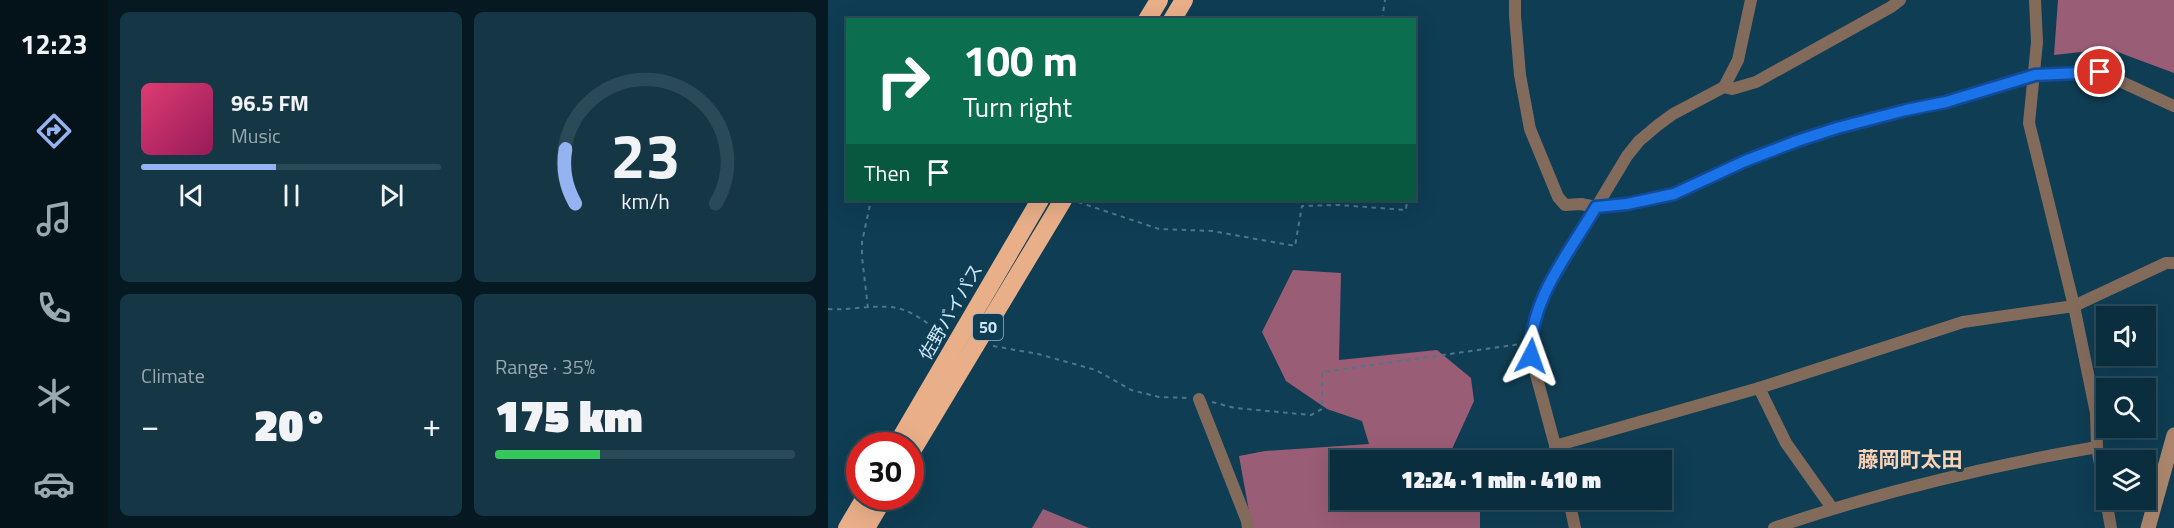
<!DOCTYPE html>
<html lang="en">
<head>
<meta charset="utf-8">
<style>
  :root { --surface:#0b2e3e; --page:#143645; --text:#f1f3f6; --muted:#9aa8b0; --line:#2b4a58; --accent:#95b2f1 }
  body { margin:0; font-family:"Titillium Web","Noto Sans JP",sans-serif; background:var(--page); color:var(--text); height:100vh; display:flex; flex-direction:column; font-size:22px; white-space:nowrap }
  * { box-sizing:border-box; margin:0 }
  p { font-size:20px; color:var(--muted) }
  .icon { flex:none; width:33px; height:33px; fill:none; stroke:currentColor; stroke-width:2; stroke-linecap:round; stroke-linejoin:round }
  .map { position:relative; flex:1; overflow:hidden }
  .details { display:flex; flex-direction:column; gap:12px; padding:12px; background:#061922; width:720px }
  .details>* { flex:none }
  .guide { position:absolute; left:18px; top:18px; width:570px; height:183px; border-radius:0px; box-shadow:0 6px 24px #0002,0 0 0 2px var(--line); background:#0b6e4f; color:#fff; overflow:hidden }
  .tools { position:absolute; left:1268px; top:306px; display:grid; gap:12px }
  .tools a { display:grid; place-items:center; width:60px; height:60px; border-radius:0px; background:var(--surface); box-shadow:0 6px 24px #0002,0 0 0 2px var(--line); font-size:30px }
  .speed { position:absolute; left:18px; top:432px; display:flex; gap:12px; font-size:30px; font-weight:700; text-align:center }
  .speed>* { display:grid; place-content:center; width:78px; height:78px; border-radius:50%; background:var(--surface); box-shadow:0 6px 24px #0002,0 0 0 2px var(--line); line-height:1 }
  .speed .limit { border:9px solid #d22; background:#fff; color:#111 }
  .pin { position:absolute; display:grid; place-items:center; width:51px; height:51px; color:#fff; margin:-26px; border:3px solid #fff; border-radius:50%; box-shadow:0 2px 6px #0007 }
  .me { position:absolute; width:66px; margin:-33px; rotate:4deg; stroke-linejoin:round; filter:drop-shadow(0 0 4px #0008) }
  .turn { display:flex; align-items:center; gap:21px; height:126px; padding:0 18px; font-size:27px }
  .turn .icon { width:78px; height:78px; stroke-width:2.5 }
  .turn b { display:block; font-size:42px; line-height:51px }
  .then { display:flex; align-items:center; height:57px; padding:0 18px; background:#0003; gap:12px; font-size:22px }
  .big { font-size:45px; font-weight:800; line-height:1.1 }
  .details .tile { flex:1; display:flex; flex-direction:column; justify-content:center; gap:9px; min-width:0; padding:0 21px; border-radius:9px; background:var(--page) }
  .details .dial { align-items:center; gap:0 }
  .dial svg { height:156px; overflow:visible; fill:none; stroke:var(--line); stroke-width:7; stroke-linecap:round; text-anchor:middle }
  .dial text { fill:var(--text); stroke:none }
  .song { display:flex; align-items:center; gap:18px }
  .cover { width:72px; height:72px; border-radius:9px; background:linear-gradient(135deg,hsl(340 70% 55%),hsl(330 70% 35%)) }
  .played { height:6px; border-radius:3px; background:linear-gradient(90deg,var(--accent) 45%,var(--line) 45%) }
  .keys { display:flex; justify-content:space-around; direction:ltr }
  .heat { display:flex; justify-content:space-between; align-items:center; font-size:33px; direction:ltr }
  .charge { height:9px; border-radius:4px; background:linear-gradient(90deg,#34c759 35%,var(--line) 0) }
  .details .tiles { flex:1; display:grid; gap:12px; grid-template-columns:repeat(2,1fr) }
  .trip { position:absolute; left:502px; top:450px; width:342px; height:60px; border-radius:0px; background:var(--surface); box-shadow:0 6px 24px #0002,0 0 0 2px var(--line); font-weight:800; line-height:60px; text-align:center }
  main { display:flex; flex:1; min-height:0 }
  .tabs { display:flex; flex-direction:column; width:108px; justify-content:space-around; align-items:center; background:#041219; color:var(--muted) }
  .tabs .icon { width:42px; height:42px }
  .tabs .on { color:var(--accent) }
  .tabs b { font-size:27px; color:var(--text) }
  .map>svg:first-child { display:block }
</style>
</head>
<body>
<main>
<nav class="tabs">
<b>12:23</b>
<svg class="icon on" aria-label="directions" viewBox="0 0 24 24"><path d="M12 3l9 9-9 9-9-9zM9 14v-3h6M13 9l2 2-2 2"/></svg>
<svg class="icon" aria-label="music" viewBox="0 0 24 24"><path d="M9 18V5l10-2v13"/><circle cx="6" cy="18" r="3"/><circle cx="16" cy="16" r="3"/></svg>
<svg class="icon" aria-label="phone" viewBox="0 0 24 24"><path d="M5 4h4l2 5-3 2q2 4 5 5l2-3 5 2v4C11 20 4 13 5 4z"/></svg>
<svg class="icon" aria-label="climate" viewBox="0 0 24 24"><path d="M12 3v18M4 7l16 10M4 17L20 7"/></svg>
<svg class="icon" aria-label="car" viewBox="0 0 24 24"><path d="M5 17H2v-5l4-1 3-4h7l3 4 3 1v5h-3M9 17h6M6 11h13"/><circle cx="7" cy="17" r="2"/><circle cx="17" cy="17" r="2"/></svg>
</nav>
<section class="details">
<div class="tiles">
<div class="tile">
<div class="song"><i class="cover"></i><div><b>96.5 FM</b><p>Music</p></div></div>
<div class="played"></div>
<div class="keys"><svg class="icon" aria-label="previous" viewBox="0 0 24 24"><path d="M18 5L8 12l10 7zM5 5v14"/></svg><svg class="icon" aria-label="pause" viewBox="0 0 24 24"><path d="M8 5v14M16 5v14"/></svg><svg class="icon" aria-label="next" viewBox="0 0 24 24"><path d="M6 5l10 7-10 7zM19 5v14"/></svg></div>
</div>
<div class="tile dial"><svg viewBox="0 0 100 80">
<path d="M14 69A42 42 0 1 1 86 69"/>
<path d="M14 69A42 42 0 0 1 9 41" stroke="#95b2f1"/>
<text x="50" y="56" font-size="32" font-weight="700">23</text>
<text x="50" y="72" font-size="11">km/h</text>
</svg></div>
<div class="tile"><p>Climate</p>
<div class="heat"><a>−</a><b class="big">20°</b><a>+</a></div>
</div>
<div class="tile"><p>Range · 35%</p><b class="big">175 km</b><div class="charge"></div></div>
</div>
</section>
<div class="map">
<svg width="1346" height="528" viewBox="0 0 1346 528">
  <rect width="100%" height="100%" fill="#0f3d53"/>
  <g fill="#9a5d76">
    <path d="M1230,0H1346V73L1287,51L1271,50L1226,55Z"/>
    <path d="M465,270L513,273L511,360L609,350L643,378L646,401L624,449L648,460H513V500H652V528H424L411,456L437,451L541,444L534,421L499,409L458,381L434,332Z"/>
    <path d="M215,509L261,528H204Z"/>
  </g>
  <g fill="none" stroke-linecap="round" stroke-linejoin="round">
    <g stroke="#4e768b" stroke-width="2" stroke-dasharray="4.5 4.5" stroke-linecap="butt">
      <path d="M554,20L557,0"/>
      <path d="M250,202L331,229L384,231L467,246L474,206L511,205L578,210L579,200"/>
      <path d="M40,308L34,257V242L43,200"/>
      <path d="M0,309C23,311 55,302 76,310C90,315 104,327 117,335"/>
      <path d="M165,346L210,354L268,370L303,390L331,397L361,398"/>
      <path d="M384,402L407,408L483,415L494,409V372L693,344"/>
    </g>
    <g stroke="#836b5c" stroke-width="12">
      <path d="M687,0V16L692,75L702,129L730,197L737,205L753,204L768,207L799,204L846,194L917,161L969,141L1009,128L1078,110L1118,102L1207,75L1272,72L1346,106"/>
      <path d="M1207,0L1209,42L1201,123L1246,306L1268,413L1269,447L1278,499"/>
      <path d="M896,87L904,89L928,82L1063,7L1072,0"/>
      <path d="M931,388L958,443L1004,508"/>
      <path d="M371,399L419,521L420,528"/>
      <path d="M727,446L931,388L1135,322L1246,306L1338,263H1346"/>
      <path d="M731,460L703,356L704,328L718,291L799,156L811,141L830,125L845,114L896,87L910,60L923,0"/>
      <path d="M741,500L747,528"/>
      <path d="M1278,500L1283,528"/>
      <path d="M946,528C1051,492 1160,466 1269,447"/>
    </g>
    <path stroke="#ac876e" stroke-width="15" d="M1320,528L1346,435"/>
    <g stroke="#e9af89" stroke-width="18">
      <path d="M319,20L331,0"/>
      <path d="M344,20L356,0"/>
      <path d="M68,446L212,200"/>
      <path d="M82,454L235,200"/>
      <path d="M19,528L38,496"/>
      <path d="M38,528L57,496"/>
    </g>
  </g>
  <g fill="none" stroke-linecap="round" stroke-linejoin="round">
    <g stroke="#114b97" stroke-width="15">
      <path id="route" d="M703,356C700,301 742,252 768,207L799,204L846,194L917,161L969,141L1009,128L1078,110L1118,102L1207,75L1272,72"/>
    </g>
    <use href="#route" stroke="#1a73e8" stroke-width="10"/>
  </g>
  <g text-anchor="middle" stroke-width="6" stroke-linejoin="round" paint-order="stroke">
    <rect fill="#0f3d53" stroke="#94b5c8" stroke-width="1.5" x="145" y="314" width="30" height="26" rx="4.5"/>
    <g font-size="16" font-weight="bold" fill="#cde9fa">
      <text x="160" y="333">50</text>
    </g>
    <g font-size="18" fill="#cde9fa" stroke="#0f3d53">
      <text transform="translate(123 312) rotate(-60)" y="6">佐野バイパス</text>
    </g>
    <g font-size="21" font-weight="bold" fill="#fcd2b7" stroke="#0f3d53">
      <text x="1082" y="467">藤岡町太田</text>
    </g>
  </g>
</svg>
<div class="tools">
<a><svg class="icon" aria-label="sound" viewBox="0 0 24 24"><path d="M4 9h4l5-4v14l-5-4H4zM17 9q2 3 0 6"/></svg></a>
<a><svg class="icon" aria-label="search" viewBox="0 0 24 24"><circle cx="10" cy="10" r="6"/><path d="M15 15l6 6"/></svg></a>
<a><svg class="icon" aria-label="layers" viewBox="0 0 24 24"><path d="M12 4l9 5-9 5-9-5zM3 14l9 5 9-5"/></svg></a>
</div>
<div class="speed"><div class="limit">30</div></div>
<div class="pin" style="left:1272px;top:72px;background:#d93025"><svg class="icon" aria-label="arrive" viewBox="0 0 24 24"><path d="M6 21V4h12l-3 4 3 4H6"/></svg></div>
<svg class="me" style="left:703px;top:356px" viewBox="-20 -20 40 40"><path d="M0-17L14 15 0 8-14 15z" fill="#1a73e8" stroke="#fff" stroke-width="4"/></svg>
<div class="trip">12:24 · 1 min · 410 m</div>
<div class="guide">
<div class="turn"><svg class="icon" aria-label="right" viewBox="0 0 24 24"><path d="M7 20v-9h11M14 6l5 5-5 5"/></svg><div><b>100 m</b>Turn right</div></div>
<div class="then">Then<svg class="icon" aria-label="arrive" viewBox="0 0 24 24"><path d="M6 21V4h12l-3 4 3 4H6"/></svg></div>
</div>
</div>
</main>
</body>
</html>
